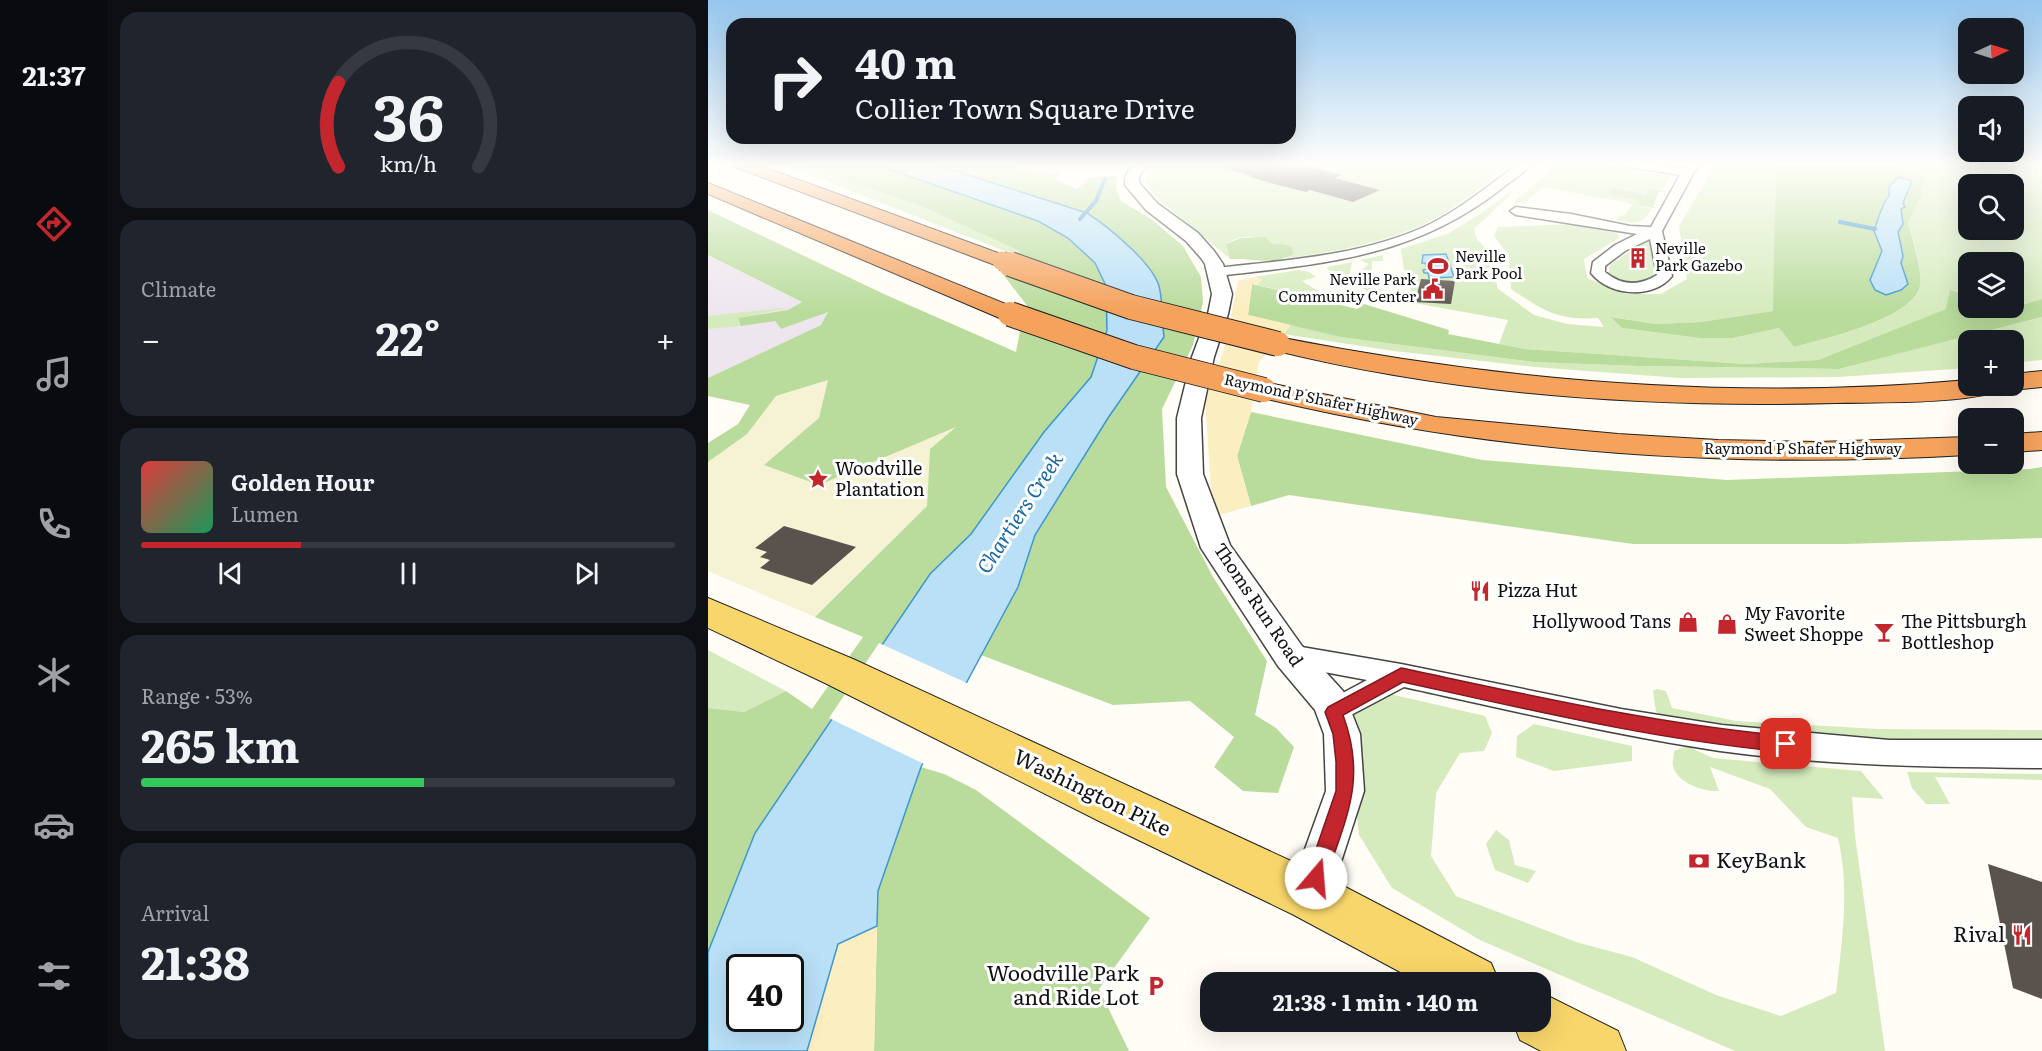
<!DOCTYPE html>
<html lang="en">
<head>
<meta charset="utf-8">
<style>
  :root { --surface:#171b24; --page:#20242c; --text:#f1f3f6; --muted:#9ea1a6; --line:#363941; --accent:#c4262e }
  body { margin:0; font-family:Literata,serif; background:var(--page); color:var(--text); height:100vh; display:flex; flex-direction:column; font-size:22px; white-space:nowrap }
  * { box-sizing:border-box; margin:0 }
  p { font-size:20px; color:var(--muted) }
  .icon { flex:none; width:33px; height:33px; fill:none; stroke:currentColor; stroke-width:2; stroke-linecap:round; stroke-linejoin:round }
  .map { position:relative; flex:1; overflow:hidden }
  .sheet { display:flex; flex-direction:column; gap:12px; padding:12px; background:#0d0f14; width:600px }
  .sheet>* { flex:none }
  .banner { position:absolute; left:18px; top:18px; width:570px; height:126px; border-radius:18px; box-shadow:0 6px 24px #0002; background:#171b24; color:var(--text); overflow:hidden }
  .needle { width:39px; rotate:86deg }
  .tools { position:absolute; left:1250px; top:18px; display:grid; gap:12px }
  .tools a { display:grid; place-items:center; width:66px; height:66px; border-radius:12px; background:var(--surface); box-shadow:0 6px 24px #0002; font-size:30px }
  .speed { position:absolute; left:18px; top:954px; display:flex; gap:12px; font-size:30px; font-weight:700; text-align:center }
  .speed>* { display:grid; place-content:center; width:78px; height:78px; border-radius:50%; background:var(--surface); box-shadow:0 6px 24px #0002; line-height:1 }
  .speed .limit { border:3px solid #111; border-radius:9px; background:#fff; color:#111 }
  .pin { position:absolute; display:grid; place-items:center; width:51px; height:51px; color:#fff; margin:-26px; border-radius:12px; box-shadow:0 3px 9px #0006 }
  .me { position:absolute; width:66px; margin:-33px; rotate:18deg; stroke-linejoin:round; filter:drop-shadow(0 0 4px #0008) }
  .turn { display:flex; align-items:center; gap:21px; height:126px; padding:0 30px; font-size:27px }
  .turn .icon { width:78px; height:78px; stroke-width:2.5 }
  .turn b { display:block; font-size:42px; line-height:51px }
  .big { font-size:45px; font-weight:700; line-height:1.1 }
  .sheet .card { flex:1; display:flex; flex-direction:column; justify-content:center; gap:9px; min-width:0; padding:0 21px; border-radius:18px; background:var(--page) }
  .sheet .dial { align-items:center; gap:0 }
  .dial svg { height:156px; overflow:visible; fill:none; stroke:var(--line); stroke-width:7; stroke-linecap:round; text-anchor:middle }
  .dial text { fill:var(--text); stroke:none }
  .song { display:flex; align-items:center; gap:18px }
  .cover { width:72px; height:72px; border-radius:9px; background:linear-gradient(135deg,hsl(0 70% 55%),hsl(150 70% 35%)) }
  .played { height:6px; border-radius:3px; background:linear-gradient(90deg,var(--accent) 30%,var(--line) 30%) }
  .keys { display:flex; justify-content:space-around; direction:ltr }
  .heat { display:flex; justify-content:space-between; align-items:center; font-size:33px; direction:ltr }
  .charge { height:9px; border-radius:4px; background:linear-gradient(90deg,#34c759 53%,var(--line) 0) }
  .trip { position:absolute; left:492px; top:972px; width:351px; height:60px; border-radius:18px; background:var(--surface); box-shadow:0 6px 24px #0002; font-weight:700; line-height:60px; text-align:center }
  main { display:flex; flex:1; min-height:0 }
  .tabs { display:flex; flex-direction:column; width:108px; justify-content:space-around; align-items:center; background:#090b0e; color:var(--muted) }
  .tabs .icon { width:42px; height:42px }
  .tabs .current { color:var(--accent) }
  .tabs b { font-size:27px; color:var(--text) }
  .map>svg:first-child { display:block }
</style>
</head>
<body>
<main>
<nav class="tabs">
<b>21:37</b>
<svg class="icon current" aria-label="directions" viewBox="0 0 24 24"><path d="M12 3l9 9-9 9-9-9zM9 14v-3h6M13 9l2 2-2 2"/></svg>
<svg class="icon" aria-label="music" viewBox="0 0 24 24"><path d="M9 18V5l10-2v13"/><circle cx="6" cy="18" r="3"/><circle cx="16" cy="16" r="3"/></svg>
<svg class="icon" aria-label="phone" viewBox="0 0 24 24"><path d="M5 4h4l2 5-3 2q2 4 5 5l2-3 5 2v4C11 20 4 13 5 4z"/></svg>
<svg class="icon" aria-label="climate" viewBox="0 0 24 24"><path d="M12 3v18M4 7l16 10M4 17L20 7"/></svg>
<svg class="icon" aria-label="car" viewBox="0 0 24 24"><path d="M5 17H2v-5l4-1 3-4h7l3 4 3 1v5h-3M9 17h6M6 11h13"/><circle cx="7" cy="17" r="2"/><circle cx="17" cy="17" r="2"/></svg>
<svg class="icon" aria-label="filters" viewBox="0 0 24 24"><path d="M4 7h16M4 17h16"/><circle cx="9" cy="7" r="2"/><circle cx="15" cy="17" r="2"/></svg>
</nav>
<section class="sheet">
<div class="card dial"><svg viewBox="0 0 100 80">
<path d="M14 69A42 42 0 1 1 86 69"/>
<path d="M14 69A42 42 0 0 1 14 26" stroke="#c4262e"/>
<text x="50" y="56" font-size="32" font-weight="700">36</text>
<text x="50" y="72" font-size="11">km/h</text>
</svg></div>
<div class="card"><p>Climate</p>
<div class="heat"><a>−</a><b class="big">22°</b><a>+</a></div>
</div>
<div class="card">
<div class="song"><i class="cover"></i><div><b>Golden Hour</b><p>Lumen</p></div></div>
<div class="played"></div>
<div class="keys"><svg class="icon" aria-label="previous" viewBox="0 0 24 24"><path d="M18 5L8 12l10 7zM5 5v14"/></svg><svg class="icon" aria-label="pause" viewBox="0 0 24 24"><path d="M8 5v14M16 5v14"/></svg><svg class="icon" aria-label="next" viewBox="0 0 24 24"><path d="M6 5l10 7-10 7zM19 5v14"/></svg></div>
</div>
<div class="card"><p>Range · 53%</p><b class="big">265 km</b><div class="charge"></div></div>
<div class="card"><p>Arrival</p><b class="big">21:38</b></div>
</section>
<div class="map">
<svg width="1334" height="1051" viewBox="0 0 1334 1051">
  <rect width="100%" height="100%" fill="#fffdf5"/>
  <path fill="#eee6ef" d="M0,255L94,302L67,321L73,329L120,311L114,325L0,378Z"/>
  <path fill="#f6f3d4" d="M120,380L112,418L250,425L222,450L219,506L107,617L0,571V452L68,396Z"/>
  <g fill="#d5ebbd" fill-rule="evenodd">
    <path d="M71,163H88L215,207L313,251L307,255Z"/>
    <path d="M446,163H805C776,184 747,210 714,225C671,244 623,253 577,258L586,254C563,241 543,228 518,244L522,259L447,196L436,179L445,174Z"/>
    <path d="M842,163H891L962,176L955,190L943,188L937,195L902,187L906,189L900,194L931,201L932,206L943,209C935,225 925,224 909,220L911,216L917,215L925,204L916,202L834,187L817,203H805L844,169L837,166Z"/>
    <path d="M1008,163H1068L1066,311L993,322L947,324L904,317L914,328L991,338H1025L1071,328L1086,347C1115,339 1206,319 1212,286C1215,270 1205,238 1200,223L1213,196L1187,165L1196,163H1334V299L1303,308H1300H1305V262H1260V295L1243,290L1239,309L1110,360L1038,364L817,349L791,344L800,320L701,302L704,277L696,270L693,249L741,233L772,214L803,191L802,195L766,229L769,239L787,258L789,288L826,315L859,324L896,327L890,318C849,321 835,310 803,289L801,256L786,236L790,227L868,224L909,233L911,238L876,259L879,278L917,294H953L979,279L971,226ZM1260,184H1305V230H1260Z"/>
    <path d="M939,239L944,241L946,273L944,278C927,284 915,283 901,274V266Z"/>
    <path d="M675,255V261H664V286L674,290L671,295H650L659,291L640,280L627,281L619,267L644,262L641,278L647,281L655,279L650,273L661,264L652,260Z"/>
    <path d="M590,270L601,272L608,277L594,281L631,304L649,309L549,285L554,279L546,277Z"/>
    <path d="M85,307L30,318L33,326L0,329V316Z"/>
    <path d="M1334,317V360L1305,363V340H1260V368L1130,377L972,378L826,367L686,351L575,334L583,325L632,337L825,362L930,366L1131,369Z"/>
    <path d="M0,650L78,691L36,712L0,708Z"/>
    <path d="M949,689L958,691L964,708L1028,721L1170,729L1334,730V744L1095,738L960,721L948,712L945,691Z"/>
    <path d="M682,694L777,716L784,733L776,751L752,753L728,793L723,856L748,896L868,942L924,957L1008,995L1073,1016L1128,993C1134,942 1142,889 1130,838L1098,827L1062,789L1002,767L1011,791C996,792 969,783 965,766C964,762 966,756 966,751L979,746L1005,758L1153,771L1176,799L1144,797L1147,836L1177,1051H1027L772,940L684,888L651,835L645,782L646,715Z"/>
    <path d="M826,724L924,746V761L846,771L808,757L809,736Z"/>
    <path d="M1199,772L1334,774V780L1227,777L1242,804H1218L1204,788Z"/>
    <path d="M788,830L801,840L807,865L828,871L820,883L787,870L778,844Z"/>
  </g>
  <g fill="#b9dc9c">
    <path d="M88,163H163L330,221L360,238L387,263L398,286L399,330L383,377L336,432L263,534L222,574L47,833L0,952V708L36,712L78,691L104,709L155,637L107,617L219,506L222,449L248,427L111,485L56,465L111,418L120,380L68,396L39,434L0,462V443L30,424L42,405L0,396V378L113,325L120,312L73,329L67,321L33,326L30,318L80,310L94,302L0,255V210L178,295L308,352L312,331L321,308L293,272L312,251L215,207Z"/>
    <path d="M222,163H297L317,170L351,174L347,180L369,189L382,177L409,176L408,189L413,201L443,219L475,246L493,277L495,302L485,345L454,409L458,487L505,577L559,661L547,715L568,728L586,747L570,793L535,791L506,767L526,737L482,701L405,705L273,655L310,587L327,535L400,418L456,337L379,213Z"/>
    <path d="M1068,163H1196L1188,166L1215,179L1213,196L1200,223C1204,238 1215,271 1212,286C1205,319 1115,339 1086,347L1071,328L1025,338H991L914,328L903,317L947,324L993,322L1065,311Z"/>
    <path d="M900,186L937,195L943,188L960,192H951L945,206L947,208L932,206L931,201L899,194L905,189Z"/>
    <path d="M556,237L564,243L583,246L586,254C561,266 548,258 522,259L518,244L533,238Z"/>
    <path d="M544,284L649,309L656,304L741,330L740,334L817,349L1038,364L1110,360L1238,309L1242,290L1260,295V308H1303L1334,299V317L1131,369L930,366L825,362L632,337L540,315Z"/>
    <path d="M543,412L774,460L1019,480L1321,469L1334,467V538L1138,544H925L581,495L543,506L529,456Z"/>
    <path d="M213,767L236,774L268,790L442,918L391,989L421,1051H166L170,891Z"/>
  </g>
  <g fill="#fbeec1">
    <path d="M546,277L555,279L549,285L544,284L540,315L583,325L551,362L543,412L529,456L543,506L511,515L503,489L497,400L516,350L530,281Z"/>
    <path d="M169,926L166,1051H99L130,943Z"/>
  </g>
  <g fill="#b9e0f7" stroke="#3f96cf" stroke-width="1.5" fill-rule="evenodd">
    <path d="M163,163H222L379,213C399,226 444,262 451,286C455,301 454,321 456,337L400,418L327,535L310,587L213,767L170,891L169,926L130,944L99,1051H0V952L47,833L222,574L263,534L336,432L383,377L399,330L398,286L387,263L360,238L330,221ZM32,968H82V1018H32Z"/>
    <path d="M1190,177L1204,181L1195,203L1197,207L1193,209L1195,224L1190,232L1195,256L1193,263L1200,284L1193,290L1178,295L1167,290L1162,280L1174,251L1166,231C1169,222 1175,201 1181,196V187Z"/>
    <path d="M738,254L746,277L721,278L720,273H716L715,270L719,269L717,263H714L715,255Z"/>
  </g>
  <path fill="#fffdf5" d="M171,643L261,684L218,765L121,718Z"/>
  <g fill="none" stroke-linecap="round" stroke-linejoin="round">
    <g stroke="#3f96cf" stroke-width="4">
      <path d="M413,165L415,163"/>
      <path d="M372,219L388,201L397,179"/>
      <path d="M1132,222L1167,229"/>
    </g>
  </g>
  <g fill="#5a524d">
    <path d="M518,163H588L633,175L627,178L672,190L645,202L602,190L598,192L574,186L542,177L544,176L517,168Z"/>
    <path d="M713,279L747,281L743,304L707,302Z"/>
    <path d="M76,526L90,530L148,547L104,585L52,568L62,560L52,557L59,552L47,548Z"/>
    <path d="M1280,864L1334,882V999L1305,988Z"/>
  </g>
  <g fill="none" stroke-linecap="round" stroke-linejoin="round">
    <g stroke="#444" stroke-width="3">
      <g id="minor">
        <path d="M812,163H825C816,173 803,181 793,189C705,258 614,264 508,276L501,272L508,268C578,260 651,256 716,227C751,211 780,185 812,163Z"/>
        <path d="M911,163H938L976,169L979,163H991L954,231L964,276C945,300 901,296 883,273L885,262L907,245L929,234L808,215L802,211L808,207L863,214L922,226L943,227L972,175L917,166ZM942,239L949,275C931,286 914,286 897,272V266L917,251Z"/>
        <path d="M582,645L693,664L913,709L1014,725L1181,740H1334V768C1226,767 1119,766 1012,751C905,735 801,710 696,687L626,724L616,721L612,712L616,703L659,680L573,664L569,656L573,648Z"/>
      </g>
    </g>
    <g stroke="#444" stroke-width="3">
      <path id="tertiary" d="M424,163H438L431,178L432,184L450,204L490,233L506,251L515,264L524,294L520,314L506,357L493,418L495,474L522,545L594,646L635,691L652,734L656,791L617,911L602,918L587,911L580,896L618,791L616,734L607,710L570,666L493,548L469,474V418L484,357L500,314L504,294L497,264L493,258L478,241L438,210L417,185V178Z"/>
    </g>
    <g stroke="#222" stroke-width="2">
      <g id="primary">
        <path d="M0,598L145,659L620,878L783,963L791,982H711L584,914L393,822L117,683L0,628Z"/>
        <path d="M832,992L910,1031L918,1051H833L812,1040L805,1022H832Z"/>
      </g>
    </g>
    <g stroke="#222" stroke-width="2">
      <g id="motorway">
        <path d="M22,163H45L301,257L304,261L301,265L294,267L287,265L24,166Z"/>
        <path d="M0,183L310,309L314,314L310,319L302,321L294,319L0,194Z"/>
        <path d="M570,337C797,382 1029,401 1260,380V386H1294L1290,392C1241,404 1179,402 1128,403C939,408 745,395 561,349L558,344L561,339Z"/>
        <path d="M1334,371V387L1305,390L1294,386H1305V374Z"/>
        <path d="M556,382L728,417L910,434L1010,440L1110,442L1260,437V455C1021,469 779,453 547,396L543,390L547,384Z"/>
        <path d="M1334,432V450L1305,452V434Z"/>
      </g>
    </g>
    <use href="#minor" fill="#fff" fill-rule="evenodd"/>
    <use href="#tertiary" fill="#fff" fill-rule="evenodd"/>
    <use href="#primary" fill="#f9d66b" fill-rule="evenodd"/>
    <use href="#motorway" fill="#f5a25d" fill-rule="evenodd"/>
    <g stroke="#222" stroke-width="20" stroke-linecap="butt">
      <path id="motorway-bridge-far1" d="M294,261L306,265"/>
    </g>
    <g stroke="#222" stroke-width="26" stroke-linecap="butt">
      <g id="motorway-bridge">
        <path d="M302,264L423,307L570,344"/>
        <path d="M302,314L426,357L556,390"/>
      </g>
    </g>
    <use href="#motorway-bridge-far1" stroke="#f5a25d" stroke-width="19"/>
    <use href="#motorway-bridge" stroke="#f5a25d" stroke-width="24"/>
  </g>
  <linearGradient id="sky" x2="0" y2="1"><stop stop-color="#95c6ee"/><stop offset="0.53" stop-color="#fffefa"/><stop offset="1" stop-color="#fffefa" stop-opacity="0"/></linearGradient>
  <rect width="1334" height="310" fill="url(#sky)"/>
  <path fill="#c4262e" stroke="#7f191e" stroke-width="1.5" d="M693,668C821,695 947,724 1078,736L1084,738L1087,744L1084,750L1078,752C948,740 822,710 695,682L635,715C659,780 638,817 618,878L615,885L608,888L601,885L598,878L628,791V762L625,734L617,712L620,707Z"/>
  <defs>
    <g id="building-bare" transform="scale(1.62)"><path d="M-4-6H4V6H1V3H-1V6H-4ZM-2.5-4.3h1.7v1.8h-1.7ZM.8-4.3h1.7v1.8H.8ZM-2.5-1h1.7V.8h-1.7ZM.8-1h1.7V.8H.8Z" fill="#c4262e" stroke="#fff" stroke-width="2.5" paint-order="stroke"/></g>
    <g id="stadium-bare" transform="scale(1.62)"><path d="M0-5a6.5 5 0 1 0 0 10a6.5 5 0 1 0 0-10ZM-3.5-1.8h7v3.6h-7Z" fill="#c4262e" stroke="#fff" stroke-width="2.5" paint-order="stroke"/></g>
    <g id="civic-bare" transform="scale(1.62)"><path d="M-.6-6.5H3V-4.5H.6V-3L4-1V1h2V6H-6V1h2V-1L-.6-3ZM-1.2 2.5V6h2.4V2.5Z" fill="#c4262e" stroke="#fff" stroke-width="2.5" paint-order="stroke"/></g>
    <g id="sight-bare" transform="scale(1.62)"><path d="M0-6L1.8-2.2L6-1.7L2.9 1.2L3.7 5.4L0 3.3L-3.7 5.4L-2.9 1.2L-6-1.7L-1.8-2.2Z" fill="#c4262e" stroke="#fff" stroke-width="2.5" paint-order="stroke"/></g>
    <g id="restaurant-bare" transform="scale(1.62)"><path d="M-5-6h1v4h1v-4h1v4h1v-4h1v5L-1.5 .5V6h-2V.5L-5-1ZM5-6V6H3V1.5H1.5Q1.5-4 5-6Z" fill="#c4262e" stroke="#fff" stroke-width="2.5" paint-order="stroke"/></g>
    <g id="shop-bare" transform="scale(1.62)"><path d="M-5-2.5h2.3a2.7 3.5 0 0 1 5.4 0H5L5.5 6h-11ZM-1.5-2.5h3a1.5 2.3 0 0 0-3 0Z" fill="#c4262e" stroke="#fff" stroke-width="2.5" paint-order="stroke"/></g>
    <g id="bar-bare" transform="scale(1.62)"><path d="M-6-5H6L.8 .8V4.5H3.5V6h-7V4.5H-.8V.8Z" fill="#c4262e" stroke="#fff" stroke-width="2.5" paint-order="stroke"/></g>
    <g id="bank-bare" transform="scale(1.62)"><path d="M-6-4H6V4H-6ZM0-2.3a2.3 2.3 0 1 0 0 4.6a2.3 2.3 0 1 0 0-4.6Z" fill="#c4262e" stroke="#fff" stroke-width="2.5" paint-order="stroke"/></g>
    <g id="parking-bare" transform="scale(1.62)"><path d="M-3.5-5.5H1a3.5 3.5 0 0 1 0 7H-1V5.5H-3.5ZM-1-3.4V-.6H.8a1.4 1.4 0 0 0 0-2.8Z" fill="#c4262e" stroke="#fff" stroke-width="2.5" paint-order="stroke"/></g>
  </defs>
  <g fill-rule="evenodd">
    <use href="#building-bare" x="930" y="258"/>
    <use href="#stadium-bare" x="730" y="266"/>
    <use href="#civic-bare" x="725" y="289"/>
    <use href="#sight-bare" x="110" y="479"/>
    <use href="#restaurant-bare" x="772" y="591"/>
    <use href="#shop-bare" x="980" y="622"/>
    <use href="#shop-bare" x="1019" y="624"/>
    <use href="#bar-bare" x="1176" y="632"/>
    <use href="#bank-bare" x="991" y="861"/>
    <use href="#restaurant-bare" x="1314" y="935"/>
    <use href="#parking-bare" x="448" y="986"/>
  </g>
  <g text-anchor="middle" stroke-width="6" stroke-linejoin="round" paint-order="stroke">
    <g font-size="15" fill="#111" stroke="#fff" text-anchor="start">
      <text x="947" y="254">Neville<tspan x="947" dy="17">Park Gazebo</tspan></text>
      <text x="747" y="262">Neville<tspan x="747" dy="17">Park Pool</tspan></text>
      <text x="708" y="285" text-anchor="end">Neville Park<tspan x="708" dy="17">Community Center</tspan></text>
    </g>
    <g font-size="15" fill="#111" stroke="#fff">
      <text transform="translate(613 400) rotate(12)" y="5">Raymond P Shafer Highway</text>
      <text x="1095" y="454">Raymond P Shafer Highway</text>
    </g>
    <g font-size="18" fill="#111" stroke="#fff" text-anchor="start">
      <text x="127" y="475">Woodville<tspan x="127" dy="21">Plantation</tspan></text>
      <text x="789" y="597">Pizza Hut</text>
      <text x="1036" y="620">My Favorite<tspan x="1036" dy="21">Sweet Shoppe</tspan></text>
      <text x="963" y="628" text-anchor="end">Hollywood Tans</text>
      <text x="1193" y="628">The Pittsburgh<tspan x="1193" dy="21">Bottleshop</tspan></text>
    </g>
    <g font-size="18" fill="#111" stroke="#fff">
      <text transform="translate(550 605) rotate(56)" y="6">Thoms Run Road</text>
    </g>
    <g font-size="20" font-style="italic" fill="#1768a6" stroke="#fff">
      <text transform="translate(312 513) rotate(-57)" y="7">Chartiers Creek</text>
    </g>
    <g font-size="21" fill="#111" stroke="#fff">
      <text transform="translate(384 793) rotate(26)" y="7">Washington Pike</text>
    </g>
    <g font-size="21" fill="#111" stroke="#fff" text-anchor="end">
      <text x="1008" y="868" text-anchor="start">KeyBank</text>
      <text x="1297" y="942">Rival</text>
      <text x="431" y="981">Woodville Park<tspan x="431" dy="24">and Ride Lot</tspan></text>
    </g>
  </g>
</svg>
<div class="tools">
<a><svg class="needle" viewBox="-14 -14 28 28"><path d="M0-13l5 13h-10z" fill="#e53935"/><path d="M0 13l5-13h-10z" fill="#9ea1a6"/></svg></a>
<a><svg class="icon" aria-label="sound" viewBox="0 0 24 24"><path d="M4 9h4l5-4v14l-5-4H4zM17 9q2 3 0 6"/></svg></a>
<a><svg class="icon" aria-label="search" viewBox="0 0 24 24"><circle cx="10" cy="10" r="6"/><path d="M15 15l6 6"/></svg></a>
<a><svg class="icon" aria-label="layers" viewBox="0 0 24 24"><path d="M12 4l9 5-9 5-9-5zM3 14l9 5 9-5"/></svg></a>
<a>+</a>
<a>−</a>
</div>
<div class="speed"><div class="limit">40</div></div>
<div class="pin" style="left:1078px;top:744px;background:#d93025"><svg class="icon" aria-label="arrive" viewBox="0 0 24 24"><path d="M6 21V4h12l-3 4 3 4H6"/></svg></div>
<svg class="me" style="left:608px;top:878px" viewBox="-20 -20 40 40"><circle r="19" fill="#fff"/><path d="M0-13L10 11 0 6-10 11z" fill="#c4262e"/></svg>
<div class="trip">21:38 · 1 min · 140 m</div>
<div class="banner">
<div class="turn"><svg class="icon" aria-label="right" viewBox="0 0 24 24"><path d="M7 20v-9h11M14 6l5 5-5 5"/></svg><div><b>40 m</b>Collier Town Square Drive</div></div>
</div>
</div>
</main>
</body>
</html>
